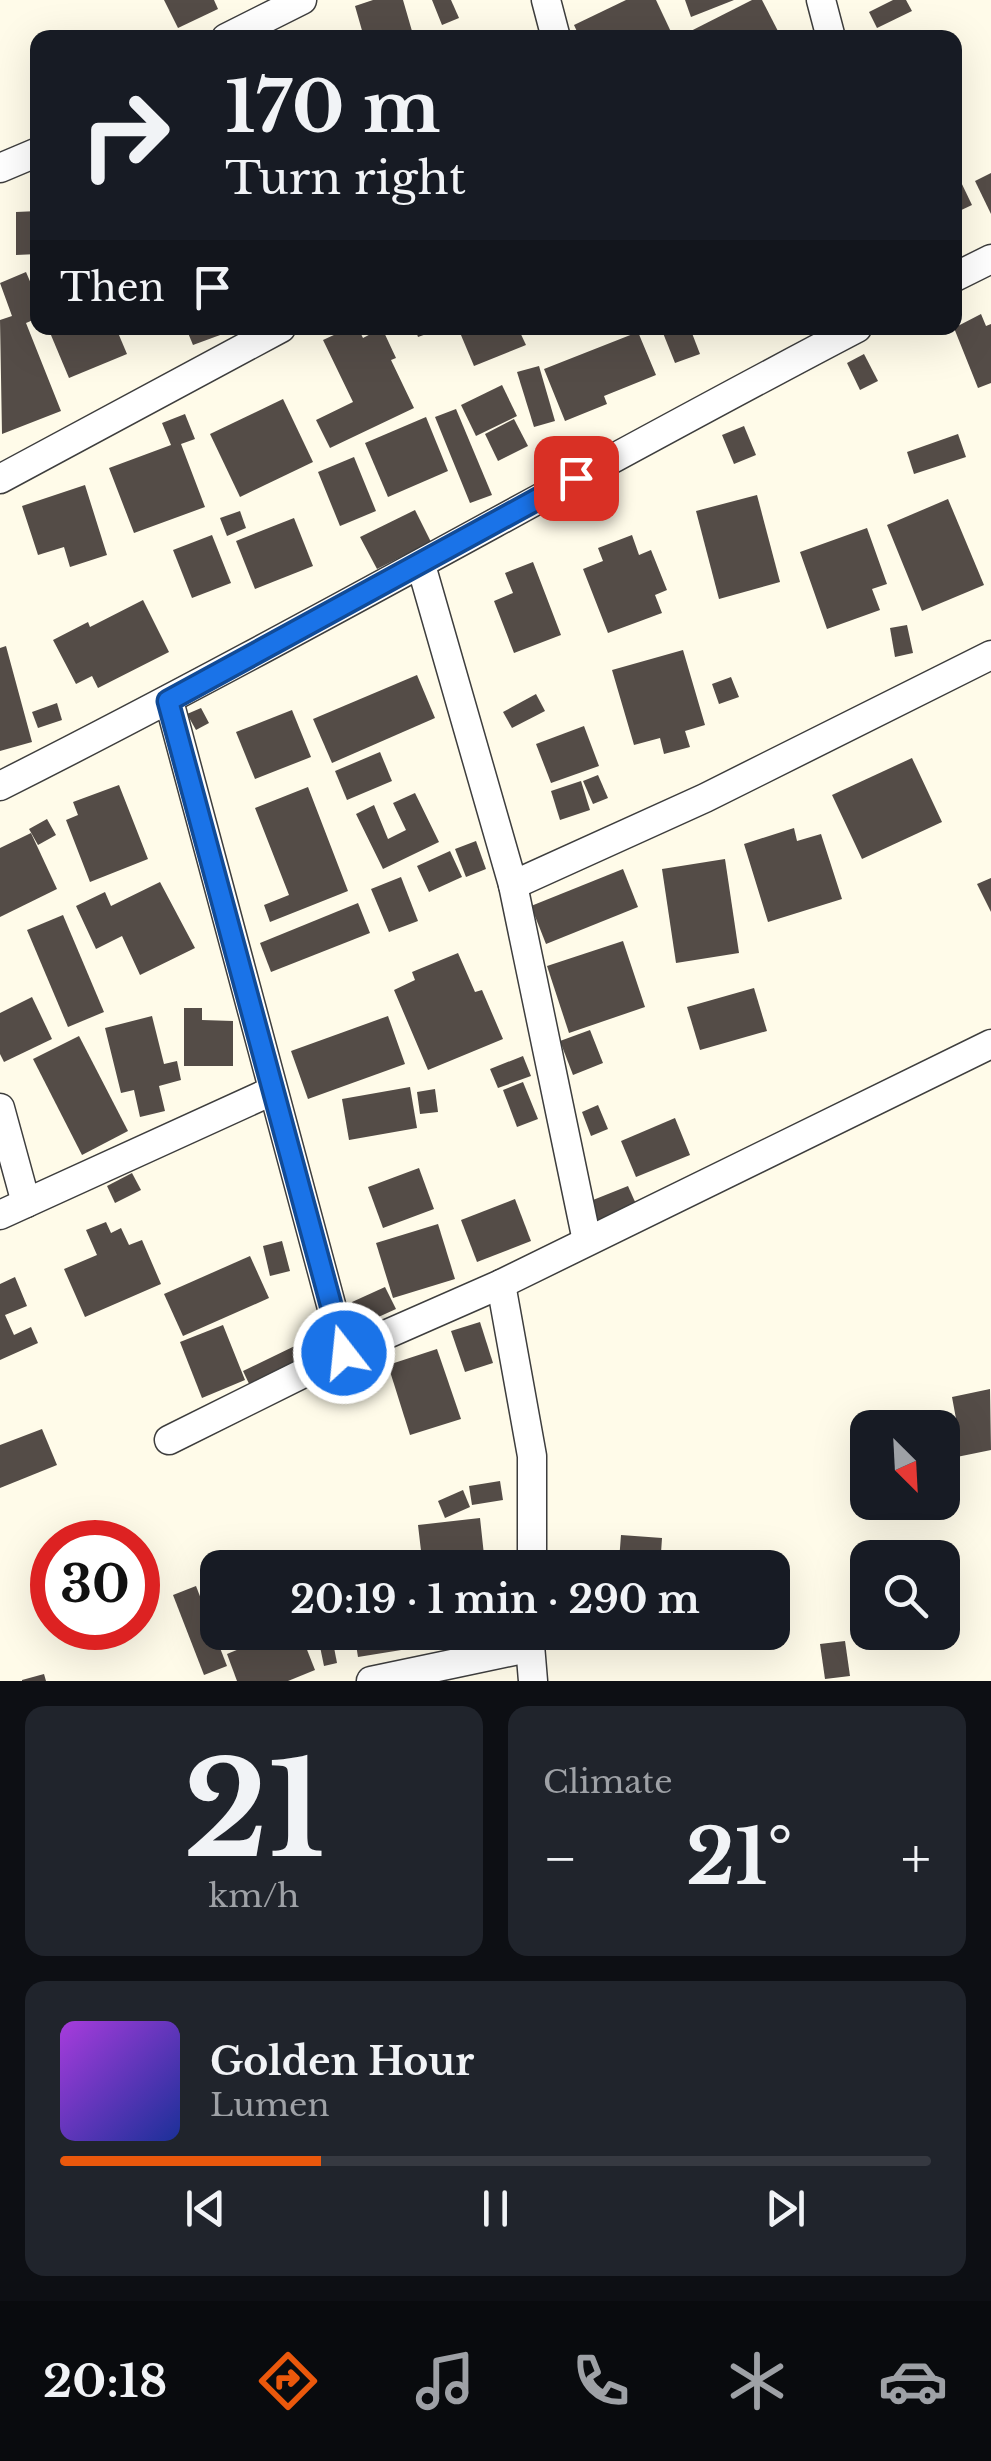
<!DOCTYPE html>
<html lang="en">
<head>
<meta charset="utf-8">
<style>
  :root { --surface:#171b24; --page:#20242c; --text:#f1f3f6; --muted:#9ea1a6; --line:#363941; --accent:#ea580c }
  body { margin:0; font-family:"Libre Baskerville",serif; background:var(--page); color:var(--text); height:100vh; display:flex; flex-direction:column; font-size:38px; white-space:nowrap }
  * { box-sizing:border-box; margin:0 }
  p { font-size:32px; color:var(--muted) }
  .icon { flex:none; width:55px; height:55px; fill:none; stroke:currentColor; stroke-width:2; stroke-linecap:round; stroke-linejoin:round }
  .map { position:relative; height:1681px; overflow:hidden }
  .side { display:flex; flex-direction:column; gap:25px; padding:25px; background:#0d0f14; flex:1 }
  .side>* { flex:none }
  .banner { position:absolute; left:30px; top:30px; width:932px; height:305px; border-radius:20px; box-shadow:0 10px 40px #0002; background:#171b24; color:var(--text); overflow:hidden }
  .needle { width:65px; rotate:156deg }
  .tools { position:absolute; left:850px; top:1410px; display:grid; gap:20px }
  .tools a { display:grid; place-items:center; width:110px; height:110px; border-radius:20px; background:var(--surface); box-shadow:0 10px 40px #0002; font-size:50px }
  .speed { position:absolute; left:30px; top:1520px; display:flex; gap:20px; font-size:50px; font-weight:700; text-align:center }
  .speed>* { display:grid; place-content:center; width:130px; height:130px; border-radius:50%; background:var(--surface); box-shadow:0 10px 40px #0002; line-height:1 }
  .speed .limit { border:15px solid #d22; background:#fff; color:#111 }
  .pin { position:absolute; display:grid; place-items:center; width:85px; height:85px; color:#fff; margin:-42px; border-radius:20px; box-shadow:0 5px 15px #0006 }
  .me { position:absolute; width:110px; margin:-55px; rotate:344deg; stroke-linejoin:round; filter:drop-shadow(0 0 8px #0008) }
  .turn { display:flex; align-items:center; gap:35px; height:210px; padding:0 30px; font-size:45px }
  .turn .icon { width:130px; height:130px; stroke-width:2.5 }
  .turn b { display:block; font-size:70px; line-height:85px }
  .then { display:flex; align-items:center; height:95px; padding:0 30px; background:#0003; gap:20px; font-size:38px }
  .big { font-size:75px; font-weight:700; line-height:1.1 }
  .side .widget { flex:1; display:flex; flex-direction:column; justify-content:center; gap:15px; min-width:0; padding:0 35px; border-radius:20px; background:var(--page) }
  .side .dial { align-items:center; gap:0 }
  .dial b { font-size:130px; line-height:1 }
  .song { display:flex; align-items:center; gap:30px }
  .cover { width:120px; height:120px; border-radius:15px; background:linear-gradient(135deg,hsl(280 70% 55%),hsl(230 70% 35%)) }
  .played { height:10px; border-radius:5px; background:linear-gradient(90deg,var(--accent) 30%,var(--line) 30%) }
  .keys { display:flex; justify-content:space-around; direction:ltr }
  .heat { display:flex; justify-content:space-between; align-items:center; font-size:55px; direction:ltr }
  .side .tiles { flex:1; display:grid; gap:25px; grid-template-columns:1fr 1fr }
  .widget:last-child { grid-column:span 2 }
  .trip { position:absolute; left:200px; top:1550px; width:590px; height:100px; border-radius:20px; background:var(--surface); box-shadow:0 10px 40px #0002; font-weight:700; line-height:100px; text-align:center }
  .tab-bar { display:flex; height:160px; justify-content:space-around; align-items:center; background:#090b0e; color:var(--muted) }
  .tab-bar .icon { width:70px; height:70px }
  .tab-bar .active { color:var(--accent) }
  .tab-bar b { font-size:45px; color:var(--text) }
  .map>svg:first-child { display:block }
</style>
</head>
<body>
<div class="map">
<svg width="991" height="1681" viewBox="0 0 991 1681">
  <rect width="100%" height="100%" fill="#fffbe9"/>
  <g fill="#544c47">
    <path d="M164,0H214L218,9L178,28Z"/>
    <path d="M373,0H403L414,38H355L363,34L355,6Z"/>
    <path d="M432,0H451L459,18L442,25Z"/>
    <path d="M626,0H656L672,34L665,38H580L574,25Z"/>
    <path d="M685,0H734L691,17Z"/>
    <path d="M752,0H762L780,35L774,38H677Z"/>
    <path d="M893,0H906L912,11L877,28L869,12Z"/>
    <path d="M991,173V214L975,181Z"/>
    <path d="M959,178L972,205L955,213V180Z"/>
    <path d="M38,211V254L16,255V212Z"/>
    <path d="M26,272L38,300V318L26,323L61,411L2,434L0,320L12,316L0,283Z"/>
    <path d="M981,314L986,326L991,324V383L978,388L954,328Z"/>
    <path d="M48,328H116L127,354L69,378Z"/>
    <path d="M186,328H230L231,331L193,345Z"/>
    <path d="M349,328H358L363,338L382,328L396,358L391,360L414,408L330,448L316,420L353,402L323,340Z"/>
    <path d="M415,328H443L418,337Z"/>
    <path d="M458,328H518L526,345L474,366Z"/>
    <path d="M661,328H690L700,354L675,363Z"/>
    <path d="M638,332L656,375L604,396L607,404L565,421L544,369Z"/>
    <path d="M864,354L878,381L860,390L847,363Z"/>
    <path d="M539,366L555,421L534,427L517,372Z"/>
    <path d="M502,385L517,416L476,436L461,405Z"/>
    <path d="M283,399L313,462L240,497L210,434Z"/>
    <path d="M456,409L492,495L470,503L435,417Z"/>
    <path d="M185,414L195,439L181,444L205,507L134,533L109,468L171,445L162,423Z"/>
    <path d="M426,417L448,471L388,497L365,443Z"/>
    <path d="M514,419L528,446L498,461L485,434Z"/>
    <path d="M744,426L756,455L734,464L722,435Z"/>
    <path d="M958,434L966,457L914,474L907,452Z"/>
    <path d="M354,457L376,511L340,526L318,472Z"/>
    <path d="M85,485L107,555L70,567L64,547L38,555L22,506Z"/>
    <path d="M757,495L780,582L719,599L696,511Z"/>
    <path d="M948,499L984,585L922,611L887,525Z"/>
    <path d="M415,510L431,542L377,569L360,537Z"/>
    <path d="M240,511L246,528L227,536L220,518Z"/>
    <path d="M294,518L313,566L255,589L236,541Z"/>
    <path d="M867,528L887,584L872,589L880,610L827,629L800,552Z"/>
    <path d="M212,535L231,583L192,598L173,550Z"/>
    <path d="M632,535L639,555L651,550L667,590L655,595L662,613L608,633L583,569L603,561L598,548Z"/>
    <path d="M533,562L561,635L514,653L494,601L513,593L505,573Z"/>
    <path d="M143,600L169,652L98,688L92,676L76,684L53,640L88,622L90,627Z"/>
    <path d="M907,625L913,653L895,657L890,628Z"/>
    <path d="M6,646L32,742L0,751V648Z"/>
    <path d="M683,650L705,725L685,731L690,747L664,754L660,738L634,745L612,670Z"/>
    <path d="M417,675L435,718L332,763L313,719Z"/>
    <path d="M731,677L739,697L719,704L712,684Z"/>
    <path d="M536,694L545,711L512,728L503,712Z"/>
    <path d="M57,703L62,720L38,728L32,712Z"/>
    <path d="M201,708L209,723L196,730L187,714Z"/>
    <path d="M292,710L311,757L255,779L236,732Z"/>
    <path d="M584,726L599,766L551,783L536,744Z"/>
    <path d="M380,752L392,781L347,800L335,771Z"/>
    <path d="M912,758L942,822L862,859L832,795Z"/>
    <path d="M598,775L608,798L593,804L583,781Z"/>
    <path d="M581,781L590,810L560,820L551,791Z"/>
    <path d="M119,785L148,859L90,882L66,820L78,815L73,802Z"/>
    <path d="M308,787L348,891L270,922L264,905L289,895L255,808Z"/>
    <path d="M415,793L439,842L383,869L356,814L374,805L388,839L406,830L393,803Z"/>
    <path d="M47,819L56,835L38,845L29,829Z"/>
    <path d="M794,828L797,841L821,834L842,899L768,922L744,844Z"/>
    <path d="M31,833L57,889L0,917V848Z"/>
    <path d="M476,841L486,869L466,877L455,849Z"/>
    <path d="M450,851L462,877L429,892L417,866Z"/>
    <path d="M725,859L739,953L676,963L662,869Z"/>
    <path d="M623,869L638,907L546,944L531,906Z"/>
    <path d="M401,877L418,921L389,932L371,889Z"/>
    <path d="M991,878V912L977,884Z"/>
    <path d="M160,882L195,948L140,975L122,936L96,949L76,906L105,892L111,906Z"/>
    <path d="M358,903L370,933L271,972L260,943Z"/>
    <path d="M63,915L104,1012L68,1027L27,930Z"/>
    <path d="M623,941L645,1007L569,1033L547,966Z"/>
    <path d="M458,953L475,992L482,990L503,1039L428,1070L394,990L415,980L412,972Z"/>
    <path d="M754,988L767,1031L700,1050L687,1007Z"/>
    <path d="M32,997L52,1039L4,1062L0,1054V1013Z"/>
    <path d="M184,1008H202V1020L233,1021V1066H184Z"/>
    <path d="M152,1016L164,1064L177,1061L181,1080L159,1086L165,1111L140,1117L134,1090L121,1093L105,1028Z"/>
    <path d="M388,1016L405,1064L308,1099L291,1051Z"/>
    <path d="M590,1030L603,1063L573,1075L560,1041Z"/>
    <path d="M79,1036L128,1131L82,1155L33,1059Z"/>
    <path d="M523,1056L531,1076L498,1088L490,1069Z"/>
    <path d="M523,1082L538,1119L517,1127L503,1090Z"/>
    <path d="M410,1087L417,1128L349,1140L342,1099Z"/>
    <path d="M435,1089L438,1112L420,1114L417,1092Z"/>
    <path d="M598,1105L608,1129L591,1136L582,1112Z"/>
    <path d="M675,1118L690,1155L636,1177L621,1141Z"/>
    <path d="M419,1168L434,1209L383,1228L368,1187Z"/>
    <path d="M132,1173L141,1190L115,1203L107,1186Z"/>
    <path d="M628,1186L636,1204L596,1221L588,1202Z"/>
    <path d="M515,1199L531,1241L477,1262L461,1220Z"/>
    <path d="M106,1222L111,1233L121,1228L129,1245L142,1240L161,1284L85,1317L64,1269L97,1255L86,1230Z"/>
    <path d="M438,1224L455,1279L393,1298L376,1243Z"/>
    <path d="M282,1241L290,1271L270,1276L263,1246Z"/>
    <path d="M250,1256L269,1298L183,1336L164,1294Z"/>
    <path d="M15,1277L27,1306L5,1315L14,1335L31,1327L38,1343L0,1360V1284Z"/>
    <path d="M385,1287L396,1309L363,1324L352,1302Z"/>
    <path d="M480,1322L493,1363L465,1372L451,1331Z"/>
    <path d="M223,1325L245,1380L202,1398L180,1342Z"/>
    <path d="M303,1342L312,1361L252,1390L243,1371Z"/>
    <path d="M437,1349L461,1419L410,1435L388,1365Z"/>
    <path d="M990,1389L991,1450L942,1460V1427L957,1424L952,1397Z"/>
    <path d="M896,1419L898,1428H881L880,1423Z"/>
    <path d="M42,1429L57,1465L0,1488V1445Z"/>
    <path d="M500,1481L503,1500L472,1505L469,1486Z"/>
    <path d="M463,1490L470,1507L445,1518L438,1501Z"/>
    <path d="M480,1518L484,1555L473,1557L474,1568H423L418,1525Z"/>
    <path d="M621,1535L662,1538L660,1568H569V1557L619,1561Z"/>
    <path d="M296,1554L302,1568H263V1567Z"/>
    <path d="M332,1554L334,1568H313L312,1557Z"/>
    <path d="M196,1586L227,1666L204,1675L173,1595Z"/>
    <path d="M280,1632H300L315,1670L288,1681H237L227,1654Z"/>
    <path d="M317,1632H331L337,1663L324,1666Z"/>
    <path d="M354,1632H424L426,1646L358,1657Z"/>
    <path d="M845,1641L850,1676L825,1679L820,1644Z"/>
    <path d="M44,1674L46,1681H22V1680Z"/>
  </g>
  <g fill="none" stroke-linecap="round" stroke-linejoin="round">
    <g stroke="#3e3e3e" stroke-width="31">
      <g id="minor">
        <path d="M546,0L556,38"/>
        <path d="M821,0L831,38"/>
        <path d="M226,38L302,0"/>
        <path d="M0,168L38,152"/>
        <path d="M955,277L991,259"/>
        <path d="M0,479L281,328"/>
        <path d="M421,565L513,885L587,1241"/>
        <path d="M169,701L344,1353L501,1284"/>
        <path d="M0,786C290,640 570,478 857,328"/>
        <path d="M513,885L705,798L991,655"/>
        <path d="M0,1108L26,1203"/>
        <path d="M0,1215L272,1091"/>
        <path d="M169,1440L344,1353"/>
        <path d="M532,1568V1456L501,1284L991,1044"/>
        <path d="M529,1633L533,1681"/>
        <path d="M371,1681L528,1648"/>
      </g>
    </g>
    <use href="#minor" stroke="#fff" stroke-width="28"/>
  </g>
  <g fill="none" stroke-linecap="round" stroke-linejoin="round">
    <g stroke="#114b97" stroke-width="25">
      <path id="route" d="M344,1353L168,701L576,478"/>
    </g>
    <use href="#route" stroke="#1a73e8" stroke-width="18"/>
  </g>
</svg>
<div class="tools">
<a><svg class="needle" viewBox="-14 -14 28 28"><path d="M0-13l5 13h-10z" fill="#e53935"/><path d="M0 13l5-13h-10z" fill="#9ea1a6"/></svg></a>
<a><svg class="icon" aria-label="search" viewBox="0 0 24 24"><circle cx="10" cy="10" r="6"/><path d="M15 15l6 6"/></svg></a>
</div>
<div class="speed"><div class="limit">30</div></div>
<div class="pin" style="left:576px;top:478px;background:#d93025"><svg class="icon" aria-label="arrive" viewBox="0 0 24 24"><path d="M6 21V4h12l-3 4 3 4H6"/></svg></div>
<svg class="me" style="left:344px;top:1353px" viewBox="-20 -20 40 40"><circle r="17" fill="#1a73e8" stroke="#fff" stroke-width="3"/><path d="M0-11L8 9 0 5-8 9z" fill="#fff"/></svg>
<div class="trip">20:19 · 1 min · 290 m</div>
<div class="banner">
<div class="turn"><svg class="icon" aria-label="right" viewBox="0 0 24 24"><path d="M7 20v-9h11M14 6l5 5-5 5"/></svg><div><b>170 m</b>Turn right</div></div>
<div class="then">Then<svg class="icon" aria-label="arrive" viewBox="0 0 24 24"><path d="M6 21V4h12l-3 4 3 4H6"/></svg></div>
</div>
</div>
<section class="side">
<div class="tiles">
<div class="widget dial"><b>21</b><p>km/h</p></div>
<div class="widget"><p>Climate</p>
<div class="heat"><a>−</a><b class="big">21°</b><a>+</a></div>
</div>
<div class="widget">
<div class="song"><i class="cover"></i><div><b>Golden Hour</b><p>Lumen</p></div></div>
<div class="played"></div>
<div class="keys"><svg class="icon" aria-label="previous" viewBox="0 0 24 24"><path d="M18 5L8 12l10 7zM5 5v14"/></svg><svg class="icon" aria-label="pause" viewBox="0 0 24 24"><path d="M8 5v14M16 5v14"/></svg><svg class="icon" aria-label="next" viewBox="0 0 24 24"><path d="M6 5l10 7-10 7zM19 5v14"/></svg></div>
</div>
</div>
</section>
<nav class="tab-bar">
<b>20:18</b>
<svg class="icon active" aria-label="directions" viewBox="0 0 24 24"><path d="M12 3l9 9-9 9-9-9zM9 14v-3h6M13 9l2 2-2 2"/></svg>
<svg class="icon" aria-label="music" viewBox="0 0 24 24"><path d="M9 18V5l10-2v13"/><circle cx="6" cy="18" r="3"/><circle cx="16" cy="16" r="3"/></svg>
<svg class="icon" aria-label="phone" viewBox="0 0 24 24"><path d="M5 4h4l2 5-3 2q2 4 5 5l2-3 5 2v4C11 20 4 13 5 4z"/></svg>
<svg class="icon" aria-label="climate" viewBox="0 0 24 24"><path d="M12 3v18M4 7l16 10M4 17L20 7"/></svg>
<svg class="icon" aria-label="car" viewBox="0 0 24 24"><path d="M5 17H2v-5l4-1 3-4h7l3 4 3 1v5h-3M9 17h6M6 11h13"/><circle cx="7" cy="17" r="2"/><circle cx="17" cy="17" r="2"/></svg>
</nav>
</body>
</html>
